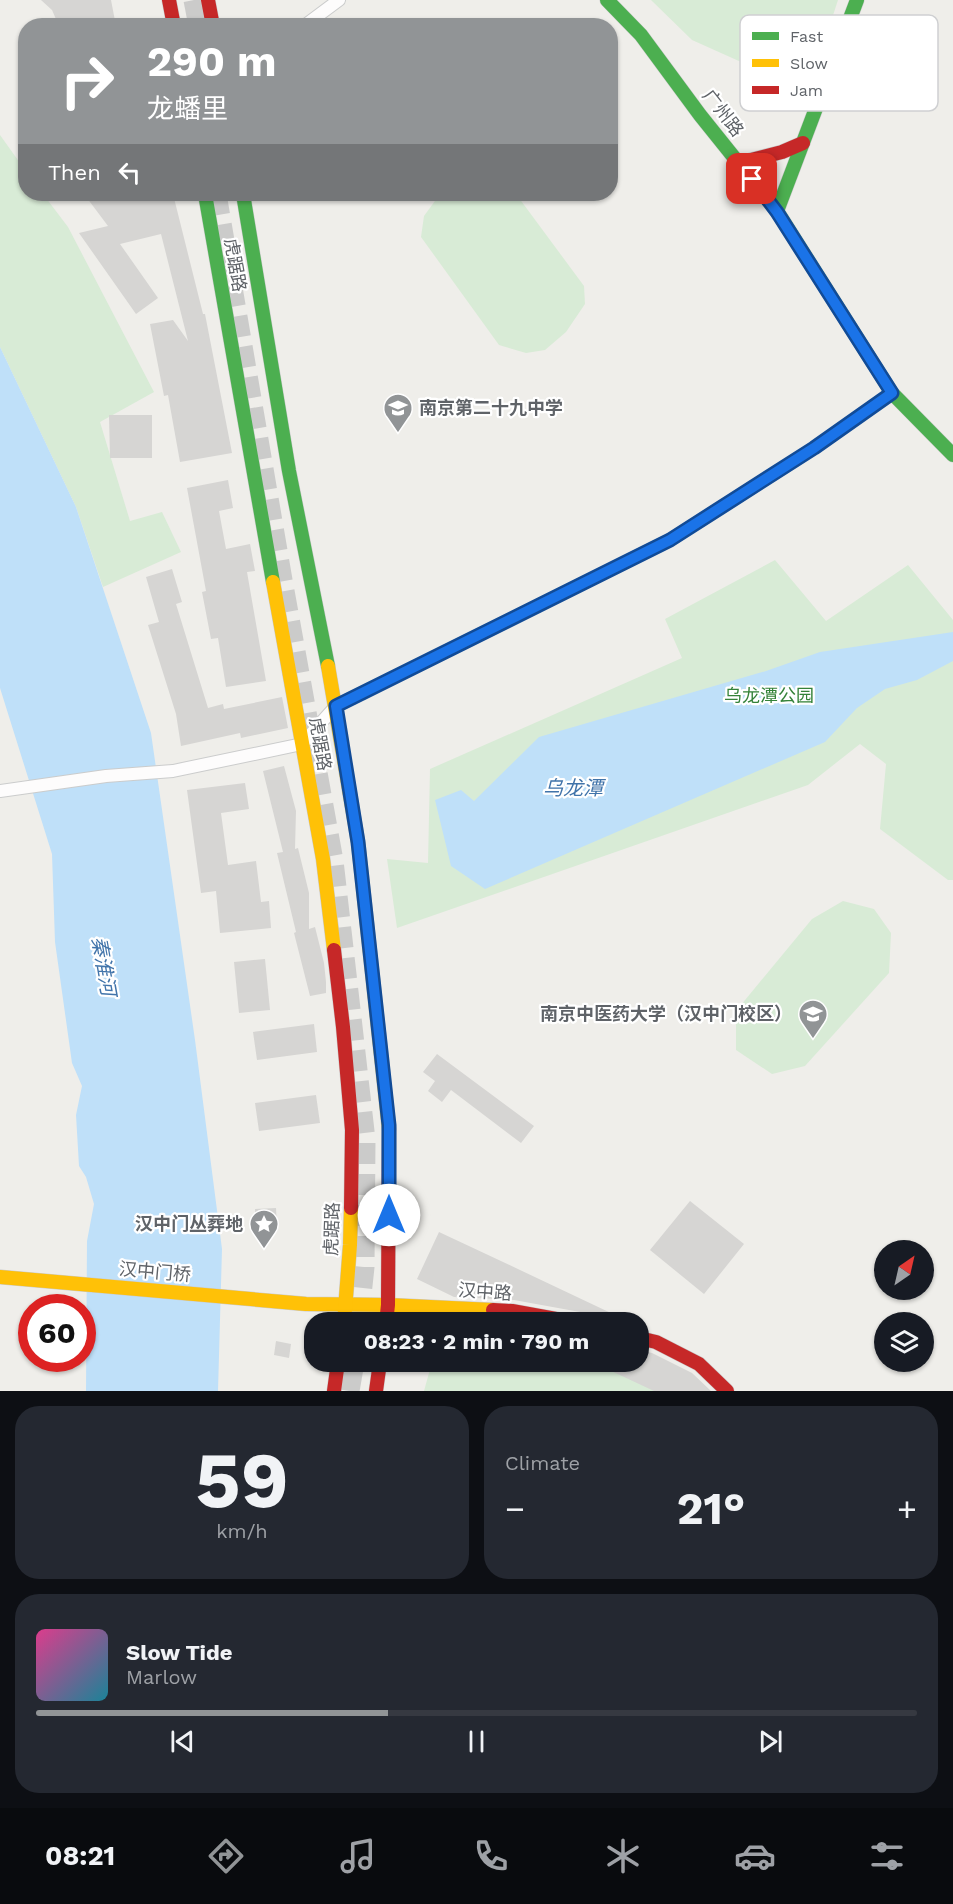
<!DOCTYPE html>
<html lang="en">
<head>
<meta charset="utf-8">
<style>
  :root { --surface:#171b24; --page:#242831; --text:#f1f3f6; --muted:#9ea1a6; --line:#363941; --accent:#919496 }
  body { margin:0; font-family:"Work Sans","Noto Sans SC",sans-serif; background:var(--page); color:var(--text); height:100vh; display:flex; flex-direction:column; font-size:22px; white-space:nowrap }
  * { box-sizing:border-box; margin:0 }
  p { font-size:20px; color:var(--muted) }
  .icon { flex:none; width:33px; height:33px; fill:none; stroke:currentColor; stroke-width:2; stroke-linecap:round; stroke-linejoin:round }
  .map { position:relative; height:1391px; overflow:hidden }
  .drawer { display:flex; flex-direction:column; gap:15px; padding:15px; background:#0d0f14; flex:1 }
  .drawer>* { flex:none }
  .hud { position:absolute; left:18px; top:18px; width:600px; height:183px; border-radius:24px; box-shadow:0 2px 4px #0004; background:#919496; color:#fff; overflow:hidden }
  .needle { width:39px; rotate:34deg }
  .tools { position:absolute; left:874px; top:1240px; display:grid; gap:12px }
  .tools a { display:grid; place-items:center; width:60px; height:60px; border-radius:50%; background:var(--surface); box-shadow:0 2px 4px #0004; font-size:30px }
  .speed { position:absolute; left:18px; top:1294px; display:flex; gap:12px; font-size:30px; font-weight:700; text-align:center }
  .speed>* { display:grid; place-content:center; width:78px; height:78px; border-radius:50%; background:var(--surface); box-shadow:0 2px 4px #0004; line-height:1 }
  .speed .limit { border:9px solid #d22; background:#fff; color:#111 }
  .pin { position:absolute; display:grid; place-items:center; width:51px; height:51px; color:#fff; margin:-26px; border-radius:12px; box-shadow:0 3px 9px #0006 }
  .me { position:absolute; width:66px; margin:-33px; rotate:0deg; stroke-linejoin:round; filter:drop-shadow(0 0 4px #0008) }
  .turn { display:flex; align-items:center; gap:21px; height:126px; padding:0 30px; font-size:27px }
  .turn .icon { width:78px; height:78px; stroke-width:2.5 }
  .turn b { display:block; font-size:42px; line-height:51px }
  .then { display:flex; align-items:center; height:57px; padding:0 30px; background:#0003; gap:12px; font-size:22px }
  .big { font-size:45px; font-weight:700; line-height:1.1 }
  .drawer .tile { flex:1; display:flex; flex-direction:column; justify-content:center; gap:9px; min-width:0; padding:0 21px; border-radius:24px; background:var(--page) }
  .drawer .dial { align-items:center; gap:0 }
  .dial b { font-size:78px; line-height:1 }
  .song { display:flex; align-items:center; gap:18px }
  .cover { width:72px; height:72px; border-radius:9px; background:linear-gradient(135deg,hsl(330 70% 55%),hsl(190 70% 35%)) }
  .played { height:6px; border-radius:3px; background:linear-gradient(90deg,var(--accent) 40%,var(--line) 40%) }
  .keys { display:flex; justify-content:space-around; direction:ltr }
  .heat { display:flex; justify-content:space-between; align-items:center; font-size:33px; direction:ltr }
  .drawer .tiles { flex:1; display:grid; gap:15px; grid-template-columns:1fr 1fr }
  .tile:last-child { grid-column:span 2 }
  .trip { position:absolute; left:304px; top:1312px; width:345px; height:60px; border-radius:24px; background:var(--surface); box-shadow:0 2px 4px #0004; font-weight:700; line-height:60px; text-align:center }
  .dock { display:flex; height:96px; justify-content:space-around; align-items:center; background:#090b0e; color:var(--muted) }
  .dock .icon { width:42px; height:42px }
  .dock .current { color:var(--accent) }
  .dock b { font-size:27px; color:var(--text) }
  .map>svg:first-child { display:block }
</style>
</head>
<body>
<div class="map">
<svg width="953" height="1391" viewBox="0 0 953 1391">
  <rect width="100%" height="100%" fill="#efeeea"/>
  <g fill="#d8ebd6">
    <path d="M651,0H838L808,92L692,40Z"/>
    <path d="M0,135L25,170L26,194H43L68,227L154,392L100,422L130,521L162,512L181,552L103,587L76,507L0,347Z"/>
    <path d="M440,194H516L584,286L585,304L566,332L545,350L526,353L499,345L421,237L424,216Z"/>
    <path d="M775,560L826,621L908,565L953,620V880H948L880,829L886,764L860,744L808,785L397,928L387,859L428,863L430,769L682,658L665,619Z"/>
    <path d="M843,901L874,909L891,933L889,973L805,1066L772,1074L736,1050V1011L812,919Z"/>
    <path d="M432,1362H615L667,1391H424Z"/>
  </g>
  <g fill="#bfe0f9">
    <path d="M0,347L76,507L151,733L195,1040L222,1249L218,1391H86L87,1241L94,1204L86,1177L79,1166L76,1115L82,1086L72,1063L55,942L52,854L0,688Z"/>
    <path d="M953,632V661L917,680L885,689L857,708L825,742L485,889L451,866L435,800L461,790L474,801L539,737L766,671L820,652Z"/>
  </g>
  <g fill="#d6d5d3">
    <path d="M41,0H111L116,26H59L52,10Z"/>
    <path d="M84,194H173L203,314H205L232,453L180,462L168,395L164,396L150,324L173,320L188,341L161,234L120,244L158,298L136,314L79,233L108,226Z"/>
    <path d="M109,415H152V458H110Z"/>
    <path d="M228,480L233,508L219,511L226,549L250,544L255,571L247,572L266,681L226,687L218,638L211,639L202,592L206,591L187,488Z"/>
    <path d="M172,569L182,602L176,604L208,708L223,704L224,709L282,697L288,728L241,738L240,733L181,746L176,714L148,625L159,622L146,577Z"/>
    <path d="M284,766L296,811L295,849L298,848L309,893V929L315,927L324,963L326,982V993L310,996L294,933L296,932L277,853L283,852L263,771Z"/>
    <path d="M245,783L249,809L221,813L228,865L256,861L261,902L269,901L271,928L220,933L216,891L201,893L187,790Z"/>
    <path d="M265,959L270,1010L239,1013L234,962Z"/>
    <path d="M314,1024L317,1052L257,1060L253,1032Z"/>
    <path d="M437,1054L534,1126L521,1143L451,1090L442,1102L428,1091L435,1081L423,1072Z"/>
    <path d="M316,1095L320,1123L259,1131L255,1103Z"/>
    <path d="M690,1201L744,1244L704,1294L650,1250Z"/>
    <path d="M276,1208L277,1228L256,1229L255,1209Z"/>
    <path d="M439,1232L520,1270L632,1323H589L586,1315L580,1312L514,1300L454,1297L417,1279Z"/>
    <path d="M276,1341L291,1344L289,1358L274,1355Z"/>
    <path d="M639,1350L652,1353L692,1373L711,1391H654L592,1362H639Z"/>
  </g>
  <g fill="none" stroke-linecap="round" stroke-linejoin="round">
    <g stroke="#cbcbca" stroke-width="21" stroke-dasharray="21 10" stroke-linecap="butt">
      <path d="M194,0L199,26"/>
      <path d="M216,194L282,580L333,861L365,1140L364,1267L358,1323"/>
      <path d="M349,1391L354,1362"/>
    </g>
    <g stroke="#cbcccc" stroke-width="14">
      <g id="street">
        <path d="M304,26L339,0"/>
        <path d="M0,791L106,776L173,771L302,744L336,706L670,540L814,448L892,393"/>
      </g>
    </g>
    <g stroke="#cacacb" stroke-width="15">
      <g id="fast">
        <path d="M607,0L641,35L700,115L777,211L892,393L953,455"/>
        <path d="M205,194L273,582"/>
        <path d="M243,194L289,471L328,666"/>
        <path d="M777,211L857,0"/>
      </g>
    </g>
    <g stroke="#cacacb" stroke-width="15">
      <g id="slow">
        <path d="M273,582L323,859L334,950"/>
        <path d="M328,666L358,842L389,1129"/>
        <path d="M0,1277L306,1304L388,1305L493,1310"/>
        <path d="M344,1323L350,1245L351,1208"/>
      </g>
    </g>
    <g stroke="#cacacb" stroke-width="15">
      <g id="jam">
        <path d="M169,0L174,26"/>
        <path d="M208,0L213,26"/>
        <path d="M739,163L782,152L803,143"/>
        <path d="M334,950L343,1027L352,1130L351,1208"/>
        <path d="M493,1310L512,1311L578,1323"/>
        <path d="M386,1323L388,1305L389,1129"/>
        <path d="M639,1338L656,1342L699,1364L727,1391"/>
        <path d="M334,1391L338,1362"/>
        <path d="M376,1391L380,1362"/>
      </g>
    </g>
    <use href="#street" stroke="#fdfcfc" stroke-width="12"/>
    <use href="#fast" stroke="#4caf50" stroke-width="14"/>
    <use href="#slow" stroke="#ffc107" stroke-width="14"/>
    <use href="#jam" stroke="#c62828" stroke-width="14"/>
  </g>
  <g fill="none" stroke-linecap="round" stroke-linejoin="round">
    <g stroke="#114b97" stroke-width="15">
      <path id="route" d="M389,1215V1125L358,842L336,706L670,540L814,448L892,393L777,212L752,179"/>
    </g>
    <use href="#route" stroke="#1a73e8" stroke-width="10"/>
  </g>
  <defs>
    <g id="school-pin" transform="scale(1.5)"><path d="M0 17L-7.5 6A9.5 9.5 0 1 1 7.5 6Z" fill="#919496" stroke="#fff"/><path d="M0-5L7-2L0 1L-7-2ZM-4 1L0 2.5L4 1V4Q0 6-4 4Z" fill="#fff"/></g>
    <g id="university-pin" transform="scale(1.5)"><path d="M0 17L-7.5 6A9.5 9.5 0 1 1 7.5 6Z" fill="#919496" stroke="#fff"/><path d="M0-5L7-2L0 1L-7-2ZM-4 1L0 2.5L4 1V4Q0 6-4 4Z" fill="#fff"/></g>
    <g id="sight-pin" transform="scale(1.5)"><path d="M0 17L-7.5 6A9.5 9.5 0 1 1 7.5 6Z" fill="#919496" stroke="#fff"/><path d="M0-6L1.8-2.2L6-1.7L2.9 1.2L3.7 5.4L0 3.3L-3.7 5.4L-2.9 1.2L-6-1.7L-1.8-2.2Z" fill="#fff"/></g>
  </defs>
  <g fill-rule="evenodd">
    <use href="#school-pin" x="398" y="408"/>
    <use href="#university-pin" x="813" y="1014"/>
    <use href="#sight-pin" x="264" y="1224"/>
  </g>
  <g text-anchor="middle" stroke-width="4.5" stroke-linejoin="round" paint-order="stroke">
    <g font-size="18" fill="#5f6368" stroke="#fff">
      <text transform="translate(723 113) rotate(52)" y="6">广州路</text>
      <text transform="translate(235 265) rotate(80)" y="6">虎踞路</text>
      <text transform="translate(320 744) rotate(80)" y="6">虎踞路</text>
      <text transform="translate(332 1229) rotate(-88)" y="6">虎踞路</text>
      <text transform="translate(155 1272) rotate(5)" y="6">汉中门桥</text>
      <text transform="translate(485 1292) rotate(4)" y="6">汉中路</text>
    </g>
    <g font-size="18" font-weight="bold" fill="#5f6368" stroke="#fff" text-anchor="end">
      <text x="419" y="414" text-anchor="start">南京第二十九中学</text>
      <text x="792" y="1020">南京中医药大学（汉中门校区）</text>
      <text x="243" y="1230">汉中门丛葬地</text>
    </g>
    <g font-size="18" fill="#348238" stroke="#fff">
      <text x="769" y="702">乌龙潭公园</text>
    </g>
    <g font-size="20" font-style="italic" fill="#4174aa" stroke="#fff">
      <text x="573" y="795">乌龙潭</text>
      <text transform="translate(104 966) rotate(80)" y="7">秦淮河</text>
    </g>
  </g>
  <rect x="740" y="15" width="198" height="96" rx="9" fill="#fff" stroke="#cfd0d2" stroke-width="1.5"/>
  <rect x="752" y="32" width="27" height="8" fill="#4caf50"/>
  <rect x="752" y="59" width="27" height="8" fill="#ffc107"/>
  <rect x="752" y="86" width="27" height="8" fill="#c62828"/>
  <g font-size="16" fill="#5f6368">
    <text x="790" y="42">Fast</text>
    <text x="790" y="69">Slow</text>
    <text x="790" y="96">Jam</text>
  </g>
</svg>
<div class="tools">
<a><svg class="needle" viewBox="-14 -14 28 28"><path d="M0-13l5 13h-10z" fill="#e53935"/><path d="M0 13l5-13h-10z" fill="#9ea1a6"/></svg></a>
<a><svg class="icon" aria-label="layers" viewBox="0 0 24 24"><path d="M12 4l9 5-9 5-9-5zM3 14l9 5 9-5"/></svg></a>
</div>
<div class="speed"><div class="limit">60</div></div>
<div class="pin" style="left:752px;top:179px;background:#d93025"><svg class="icon" aria-label="arrive" viewBox="0 0 24 24"><path d="M6 21V4h12l-3 4 3 4H6"/></svg></div>
<svg class="me" style="left:389px;top:1215px" viewBox="-20 -20 40 40"><circle r="19" fill="#fff"/><path d="M0-13L10 11 0 6-10 11z" fill="#1a73e8"/></svg>
<div class="trip">08:23 · 2 min · 790 m</div>
<div class="hud">
<div class="turn"><svg class="icon" aria-label="right" viewBox="0 0 24 24"><path d="M7 20v-9h11M14 6l5 5-5 5"/></svg><div><b>290 m</b>龙蟠里</div></div>
<div class="then">Then<svg class="icon" aria-label="left" viewBox="0 0 24 24"><path d="M17 20v-9H6M10 6l-5 5 5 5"/></svg></div>
</div>
</div>
<section class="drawer">
<div class="tiles">
<div class="tile dial"><b>59</b><p>km/h</p></div>
<div class="tile"><p>Climate</p>
<div class="heat"><a>−</a><b class="big">21°</b><a>+</a></div>
</div>
<div class="tile">
<div class="song"><i class="cover"></i><div><b>Slow Tide</b><p>Marlow</p></div></div>
<div class="played"></div>
<div class="keys"><svg class="icon" aria-label="previous" viewBox="0 0 24 24"><path d="M18 5L8 12l10 7zM5 5v14"/></svg><svg class="icon" aria-label="pause" viewBox="0 0 24 24"><path d="M8 5v14M16 5v14"/></svg><svg class="icon" aria-label="next" viewBox="0 0 24 24"><path d="M6 5l10 7-10 7zM19 5v14"/></svg></div>
</div>
</div>
</section>
<nav class="dock">
<b>08:21</b>
<svg class="icon current" aria-label="directions" viewBox="0 0 24 24"><path d="M12 3l9 9-9 9-9-9zM9 14v-3h6M13 9l2 2-2 2"/></svg>
<svg class="icon" aria-label="music" viewBox="0 0 24 24"><path d="M9 18V5l10-2v13"/><circle cx="6" cy="18" r="3"/><circle cx="16" cy="16" r="3"/></svg>
<svg class="icon" aria-label="phone" viewBox="0 0 24 24"><path d="M5 4h4l2 5-3 2q2 4 5 5l2-3 5 2v4C11 20 4 13 5 4z"/></svg>
<svg class="icon" aria-label="climate" viewBox="0 0 24 24"><path d="M12 3v18M4 7l16 10M4 17L20 7"/></svg>
<svg class="icon" aria-label="car" viewBox="0 0 24 24"><path d="M5 17H2v-5l4-1 3-4h7l3 4 3 1v5h-3M9 17h6M6 11h13"/><circle cx="7" cy="17" r="2"/><circle cx="17" cy="17" r="2"/></svg>
<svg class="icon" aria-label="filters" viewBox="0 0 24 24"><path d="M4 7h16M4 17h16"/><circle cx="9" cy="7" r="2"/><circle cx="15" cy="17" r="2"/></svg>
</nav>
</body>
</html>
